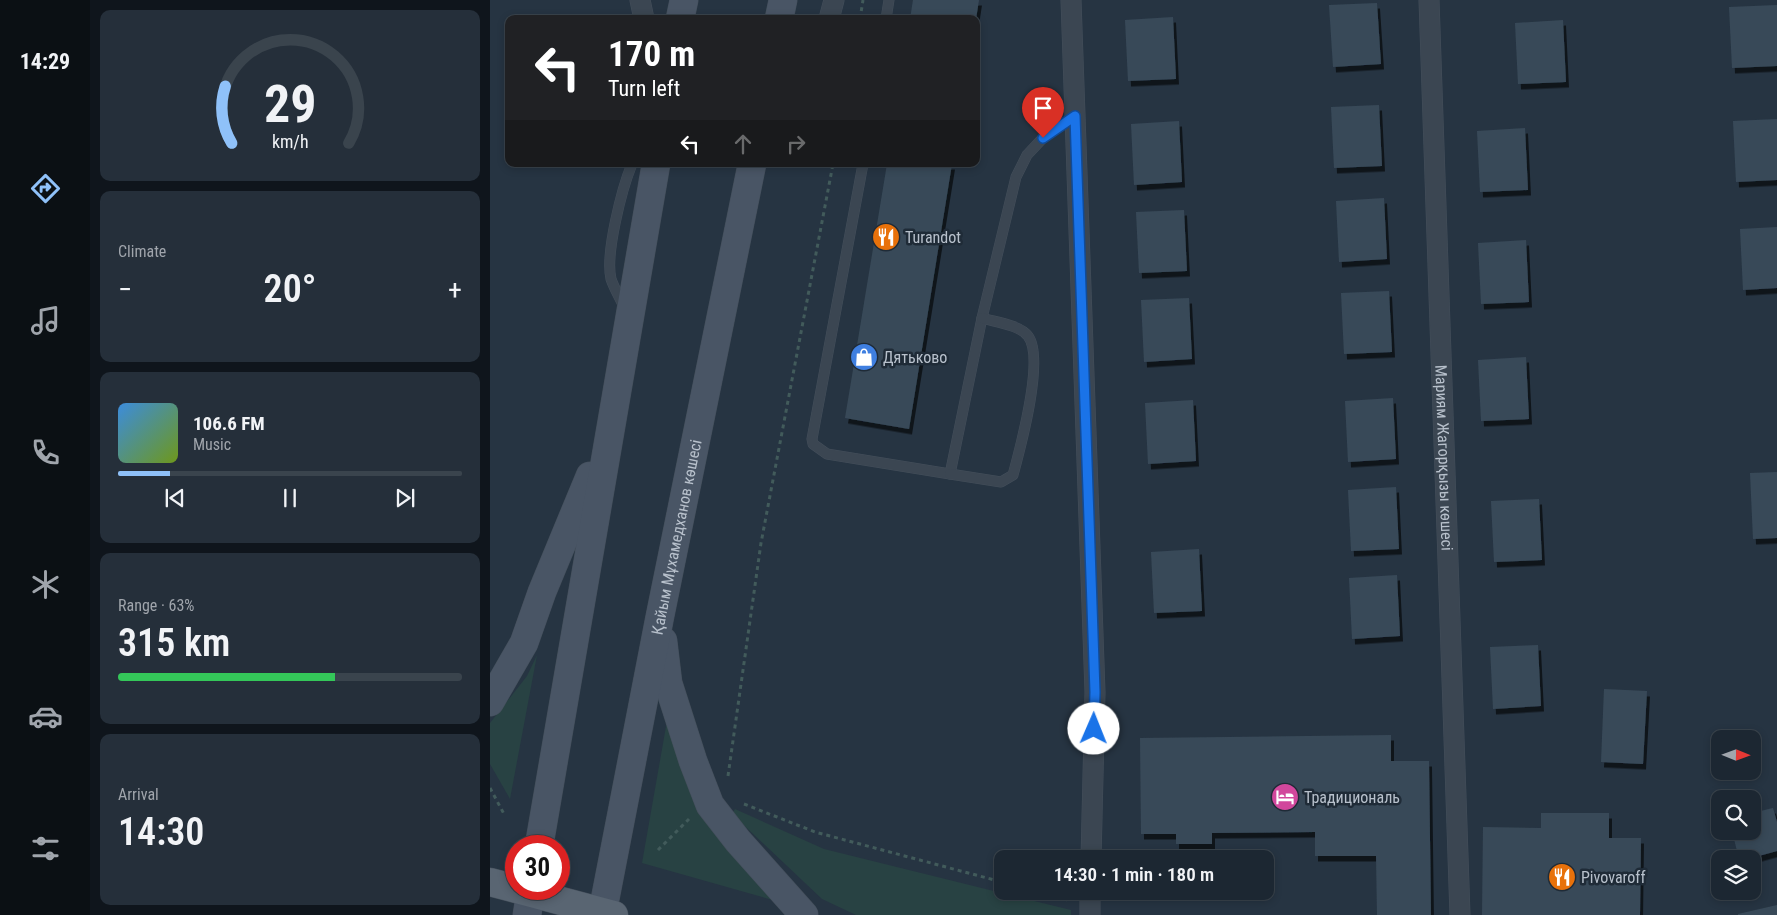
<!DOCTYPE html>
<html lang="en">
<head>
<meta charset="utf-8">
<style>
  :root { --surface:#1c2732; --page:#252f3a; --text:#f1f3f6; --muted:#a0a5ac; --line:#3a444d; --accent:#8fc1f9 }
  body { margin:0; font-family:"Roboto Condensed",sans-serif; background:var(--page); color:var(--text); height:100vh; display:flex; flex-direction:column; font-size:19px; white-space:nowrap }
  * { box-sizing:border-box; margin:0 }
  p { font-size:16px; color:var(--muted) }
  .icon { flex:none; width:28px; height:28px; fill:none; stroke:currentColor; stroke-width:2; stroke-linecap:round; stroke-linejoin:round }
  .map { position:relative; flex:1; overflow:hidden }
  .drawer { display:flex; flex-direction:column; gap:10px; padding:10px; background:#0f151c; width:400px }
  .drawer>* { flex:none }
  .top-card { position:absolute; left:15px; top:15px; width:475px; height:152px; border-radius:10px; box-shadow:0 2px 8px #0003,0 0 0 1px var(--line); background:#202124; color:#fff; overflow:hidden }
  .needle { width:32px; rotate:91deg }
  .controls { position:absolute; left:1221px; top:730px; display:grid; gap:10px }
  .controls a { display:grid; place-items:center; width:50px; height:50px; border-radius:10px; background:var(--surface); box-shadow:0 2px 8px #0003,0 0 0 1px var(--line); font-size:25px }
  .speed { position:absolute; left:15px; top:835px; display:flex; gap:10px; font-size:25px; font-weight:700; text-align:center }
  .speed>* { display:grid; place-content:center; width:65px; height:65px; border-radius:50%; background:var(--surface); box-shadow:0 2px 8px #0003,0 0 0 1px var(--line); line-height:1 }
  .speed .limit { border:8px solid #d22; background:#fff; color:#111 }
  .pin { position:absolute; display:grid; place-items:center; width:42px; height:42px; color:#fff; margin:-51px -21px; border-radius:50% 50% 50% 0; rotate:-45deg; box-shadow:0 0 5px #0007 }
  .pin .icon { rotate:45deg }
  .me { position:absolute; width:55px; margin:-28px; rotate:1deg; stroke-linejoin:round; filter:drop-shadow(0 0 4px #0008) }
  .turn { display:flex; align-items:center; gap:18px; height:105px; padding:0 20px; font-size:22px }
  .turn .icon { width:65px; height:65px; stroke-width:2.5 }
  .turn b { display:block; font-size:35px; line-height:42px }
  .lanes { display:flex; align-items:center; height:48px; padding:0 20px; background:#0003; justify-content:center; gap:25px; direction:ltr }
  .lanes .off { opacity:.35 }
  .big { font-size:38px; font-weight:600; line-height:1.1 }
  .drawer .card { flex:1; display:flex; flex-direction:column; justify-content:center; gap:8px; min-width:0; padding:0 18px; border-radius:10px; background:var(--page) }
  .drawer .dial { align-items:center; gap:0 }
  .dial svg { height:130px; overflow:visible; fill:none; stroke:var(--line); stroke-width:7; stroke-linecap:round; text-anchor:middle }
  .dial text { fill:var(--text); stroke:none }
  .song { display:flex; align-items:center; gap:15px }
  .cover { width:60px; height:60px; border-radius:8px; background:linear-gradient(135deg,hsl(210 70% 55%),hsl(80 70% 35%)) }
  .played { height:5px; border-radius:2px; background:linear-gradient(90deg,var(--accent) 15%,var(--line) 15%) }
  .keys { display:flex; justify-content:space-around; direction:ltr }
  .heat { display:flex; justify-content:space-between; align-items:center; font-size:28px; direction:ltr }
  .charge { height:8px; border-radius:4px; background:linear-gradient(90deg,#34c759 63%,var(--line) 0) }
  .trip { position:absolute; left:504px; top:850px; width:280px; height:50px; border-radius:10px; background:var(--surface); box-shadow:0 2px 8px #0003,0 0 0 1px var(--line); font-weight:600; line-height:50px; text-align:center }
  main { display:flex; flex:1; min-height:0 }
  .menu { display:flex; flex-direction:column; width:90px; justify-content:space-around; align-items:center; background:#0b1014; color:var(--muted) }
  .menu .icon { width:35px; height:35px }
  .menu .on { color:var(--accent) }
  .menu b { font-size:22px; color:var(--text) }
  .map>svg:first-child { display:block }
</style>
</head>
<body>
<main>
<nav class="menu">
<b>14:29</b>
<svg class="icon on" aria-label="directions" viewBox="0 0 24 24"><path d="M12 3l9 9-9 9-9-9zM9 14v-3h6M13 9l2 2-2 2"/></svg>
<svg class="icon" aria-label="music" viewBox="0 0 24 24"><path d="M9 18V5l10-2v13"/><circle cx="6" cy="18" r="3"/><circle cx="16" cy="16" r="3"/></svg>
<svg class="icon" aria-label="phone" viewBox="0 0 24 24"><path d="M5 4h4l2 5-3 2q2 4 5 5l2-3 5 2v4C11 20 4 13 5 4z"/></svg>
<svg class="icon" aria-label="climate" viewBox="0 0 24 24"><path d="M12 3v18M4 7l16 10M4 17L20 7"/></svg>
<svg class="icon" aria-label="car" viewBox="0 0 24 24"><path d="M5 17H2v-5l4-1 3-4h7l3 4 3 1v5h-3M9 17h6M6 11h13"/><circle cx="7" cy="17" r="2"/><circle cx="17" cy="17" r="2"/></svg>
<svg class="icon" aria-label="filters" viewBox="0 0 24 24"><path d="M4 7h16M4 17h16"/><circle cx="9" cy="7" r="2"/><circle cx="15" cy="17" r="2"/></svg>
</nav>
<section class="drawer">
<div class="card dial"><svg viewBox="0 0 100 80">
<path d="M14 69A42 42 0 1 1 86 69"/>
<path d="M14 69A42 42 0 0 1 10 34" stroke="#8fc1f9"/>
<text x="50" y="56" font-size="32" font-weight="700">29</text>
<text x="50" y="72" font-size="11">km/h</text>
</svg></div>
<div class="card"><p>Climate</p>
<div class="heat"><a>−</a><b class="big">20°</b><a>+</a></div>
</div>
<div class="card">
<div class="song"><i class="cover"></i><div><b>106.6 FM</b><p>Music</p></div></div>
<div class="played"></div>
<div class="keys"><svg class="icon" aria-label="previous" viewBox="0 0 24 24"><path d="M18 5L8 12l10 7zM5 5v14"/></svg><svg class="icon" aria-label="pause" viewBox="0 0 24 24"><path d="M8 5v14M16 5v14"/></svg><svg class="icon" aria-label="next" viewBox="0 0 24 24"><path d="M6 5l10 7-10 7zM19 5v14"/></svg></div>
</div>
<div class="card"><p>Range · 63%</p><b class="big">315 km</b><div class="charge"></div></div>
<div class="card"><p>Arrival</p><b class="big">14:30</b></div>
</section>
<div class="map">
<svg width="1287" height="915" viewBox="0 0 1287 915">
  <defs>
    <filter id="shadow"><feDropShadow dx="3" dy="5.5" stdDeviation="0" flood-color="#0009"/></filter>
  </defs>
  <rect width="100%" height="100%" fill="#263442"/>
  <g fill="#284243">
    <path d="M47,655L20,799L0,764V723L37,676Z"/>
    <path d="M178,715L293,903L152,863Z"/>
    <path d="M245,809L334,849L581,910V915H366L332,899L242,814Z"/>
  </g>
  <g fill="#384958" filter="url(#shadow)">
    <path d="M423,0H489L486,19H420Z"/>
    <path d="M887,3L891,64L843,67L839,5Z"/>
    <path d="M1287,5V66L1242,68L1239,7Z"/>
    <path d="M683,17L686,79L638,81L635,20Z"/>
    <path d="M1073,20L1076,82L1028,84L1025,23Z"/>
    <path d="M889,105L892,166L844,168L841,107Z"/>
    <path d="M1287,119V180L1246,182L1243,121Z"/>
    <path d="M689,121L692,182L644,185L641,124Z"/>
    <path d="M1035,128L1038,190L990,192L987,131Z"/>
    <path d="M397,164H462L419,429L355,418Z"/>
    <path d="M894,198L897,259L849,262L846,201Z"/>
    <path d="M694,210L697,271L649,273L646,212Z"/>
    <path d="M1287,227V288L1253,290L1250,229Z"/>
    <path d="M1036,240L1039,302L991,304L988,243Z"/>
    <path d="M899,291L902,352L854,354L851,293Z"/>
    <path d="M699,298L702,359L654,362L651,300Z"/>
    <path d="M1036,357L1039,419L991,421L988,360Z"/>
    <path d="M903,398L906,459L858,462L855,401Z"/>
    <path d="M703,400L706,461L658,464L655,403Z"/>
    <path d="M1287,472V538L1263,539L1260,473Z"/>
    <path d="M906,487L909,549L861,551L858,490Z"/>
    <path d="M1049,499L1052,560L1004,562L1001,501Z"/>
    <path d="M709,549L712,611L664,613L661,552Z"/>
    <path d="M907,575L910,636L862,639L859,578Z"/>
    <path d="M1048,645L1051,706L1003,709L1000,647Z"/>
    <path d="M1114,689L1157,691L1153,764L1111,762Z"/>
    <path d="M901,735V761H939L941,915H887L886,856H825V832L722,833V844H686V834H651L650,738Z"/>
    <path d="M1283,808L1287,822V851L1258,859H1249L1242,831H1262V813Z"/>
    <path d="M1051,813H1119V838H1151L1150,915H992L993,827L1051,828Z"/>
    <path d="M1287,905V915H1248V914Z"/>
  </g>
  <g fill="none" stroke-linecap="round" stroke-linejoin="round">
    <g stroke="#444f5b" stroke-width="11">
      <g id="lane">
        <path d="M396,19L399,0"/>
        <path d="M373,164L322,439L323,444L337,454L460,474L492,318L526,177L537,155L553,138L585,116"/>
        <path d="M134,307C130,298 124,288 121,279C115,254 132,188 142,164"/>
        <path d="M460,474L511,482L523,475C530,449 555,358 538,336C530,325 505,322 492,318"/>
      </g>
    </g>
    <g stroke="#444f5b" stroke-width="21">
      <g id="street">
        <path d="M150,0L154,19"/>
        <path d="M581,0L605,692L601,859"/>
        <path id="s1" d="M939,0L970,915"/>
        <path d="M339,19L344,0"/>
        <path d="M600,915V891"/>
      </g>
    </g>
    <g stroke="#444f5b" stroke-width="29">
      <g id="secondary">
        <path d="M190,19L194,0"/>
        <path d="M289,19L293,0"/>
        <path d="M173,641L178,683L203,761L220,805L248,841L314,915"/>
        <path d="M0,702L34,643L52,592L100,476"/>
        <path d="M49,846L166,164"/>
        <path d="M37,915L41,889"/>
        <path id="s2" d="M112,915L170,616L262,164"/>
      </g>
    </g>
    <g stroke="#444f5b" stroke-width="29">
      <path id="primary" d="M0,882L124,915"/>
    </g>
    <g stroke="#425b5b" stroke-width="3" stroke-dasharray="4 4" stroke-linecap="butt">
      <path d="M370,19L373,0"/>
      <path d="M238,776L271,543L343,164"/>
      <path d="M0,788L14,814"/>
      <path d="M254,804L325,832L512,882"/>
      <path d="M168,850L199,819"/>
      <path d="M546,891L577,900"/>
    </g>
    <use href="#lane" stroke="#3b4652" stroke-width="10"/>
    <use href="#street" stroke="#3b4652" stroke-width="20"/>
    <use href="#secondary" stroke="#495565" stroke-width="28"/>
    <use href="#primary" stroke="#596572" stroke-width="28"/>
  </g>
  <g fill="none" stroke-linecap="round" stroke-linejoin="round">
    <g stroke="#114b97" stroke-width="12">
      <path id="route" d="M553,138L585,116L605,692L604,729"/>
    </g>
    <use href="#route" stroke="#1a73e8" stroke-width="9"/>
  </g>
  <defs>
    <g id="restaurant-disc" transform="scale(1.4375)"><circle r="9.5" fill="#e8710a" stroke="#1f2b37"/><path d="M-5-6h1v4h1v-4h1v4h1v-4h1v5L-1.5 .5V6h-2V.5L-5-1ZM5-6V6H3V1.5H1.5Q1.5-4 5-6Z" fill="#fff"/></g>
    <g id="shop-disc" transform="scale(1.4375)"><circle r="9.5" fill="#3f7fe0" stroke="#1f2b37"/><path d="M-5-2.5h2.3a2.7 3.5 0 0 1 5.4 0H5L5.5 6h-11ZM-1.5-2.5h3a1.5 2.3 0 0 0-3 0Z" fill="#fff"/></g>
    <g id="hotel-disc" transform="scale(1.4375)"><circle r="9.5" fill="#d1479c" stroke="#1f2b37"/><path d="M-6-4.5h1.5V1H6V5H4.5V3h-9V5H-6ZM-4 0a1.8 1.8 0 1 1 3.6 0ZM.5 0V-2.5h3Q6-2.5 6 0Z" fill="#fff"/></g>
  </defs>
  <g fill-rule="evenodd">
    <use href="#restaurant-disc" x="396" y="237"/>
    <use href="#shop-disc" x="374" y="357"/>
    <use href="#hotel-disc" x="795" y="797"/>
    <use href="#restaurant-disc" x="1072" y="877"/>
  </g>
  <g text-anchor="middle" stroke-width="5" stroke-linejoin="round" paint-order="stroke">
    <g font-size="16" fill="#b8c1cc" stroke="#1f2b37" text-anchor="start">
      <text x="415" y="243">Turandot</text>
      <text x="393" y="363">Дятьково</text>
      <text x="814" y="803">Традициональ</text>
      <text x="1091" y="883">Pivovaroff</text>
    </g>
    <g font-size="16" fill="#b8c1cc" stroke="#1f2b37">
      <text dy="6" stroke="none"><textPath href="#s1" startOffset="458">Мариям Жагорқызы көшесі</textPath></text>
      <text dy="6" stroke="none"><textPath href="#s2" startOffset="385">Қайым Мұхамедханов көшесі</textPath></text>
    </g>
  </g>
</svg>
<div class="controls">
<a><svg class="needle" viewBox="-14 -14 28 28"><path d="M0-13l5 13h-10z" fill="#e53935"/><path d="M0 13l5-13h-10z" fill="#a0a5ac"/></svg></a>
<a><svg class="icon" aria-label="search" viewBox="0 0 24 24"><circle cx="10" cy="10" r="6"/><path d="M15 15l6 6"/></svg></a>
<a><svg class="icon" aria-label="layers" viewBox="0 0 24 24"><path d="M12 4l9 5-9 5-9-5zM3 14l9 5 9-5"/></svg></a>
</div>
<div class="speed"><div class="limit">30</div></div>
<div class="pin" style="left:553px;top:138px;background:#d93025"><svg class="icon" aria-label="arrive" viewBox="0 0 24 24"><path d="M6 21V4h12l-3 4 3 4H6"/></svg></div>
<svg class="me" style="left:604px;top:729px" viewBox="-20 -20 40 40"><circle r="19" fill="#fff"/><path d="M0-13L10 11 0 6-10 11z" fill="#1a73e8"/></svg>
<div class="trip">14:30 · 1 min · 180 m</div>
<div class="top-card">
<div class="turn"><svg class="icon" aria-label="left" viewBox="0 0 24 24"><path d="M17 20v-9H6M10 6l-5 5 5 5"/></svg><div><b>170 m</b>Turn left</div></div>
<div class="lanes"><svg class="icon" aria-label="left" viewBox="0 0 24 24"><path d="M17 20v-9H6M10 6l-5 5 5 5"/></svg><svg class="icon off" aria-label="ahead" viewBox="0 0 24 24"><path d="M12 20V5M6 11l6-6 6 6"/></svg><svg class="icon off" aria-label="right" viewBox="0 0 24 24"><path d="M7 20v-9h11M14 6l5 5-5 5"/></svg></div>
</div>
</div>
</main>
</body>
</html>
